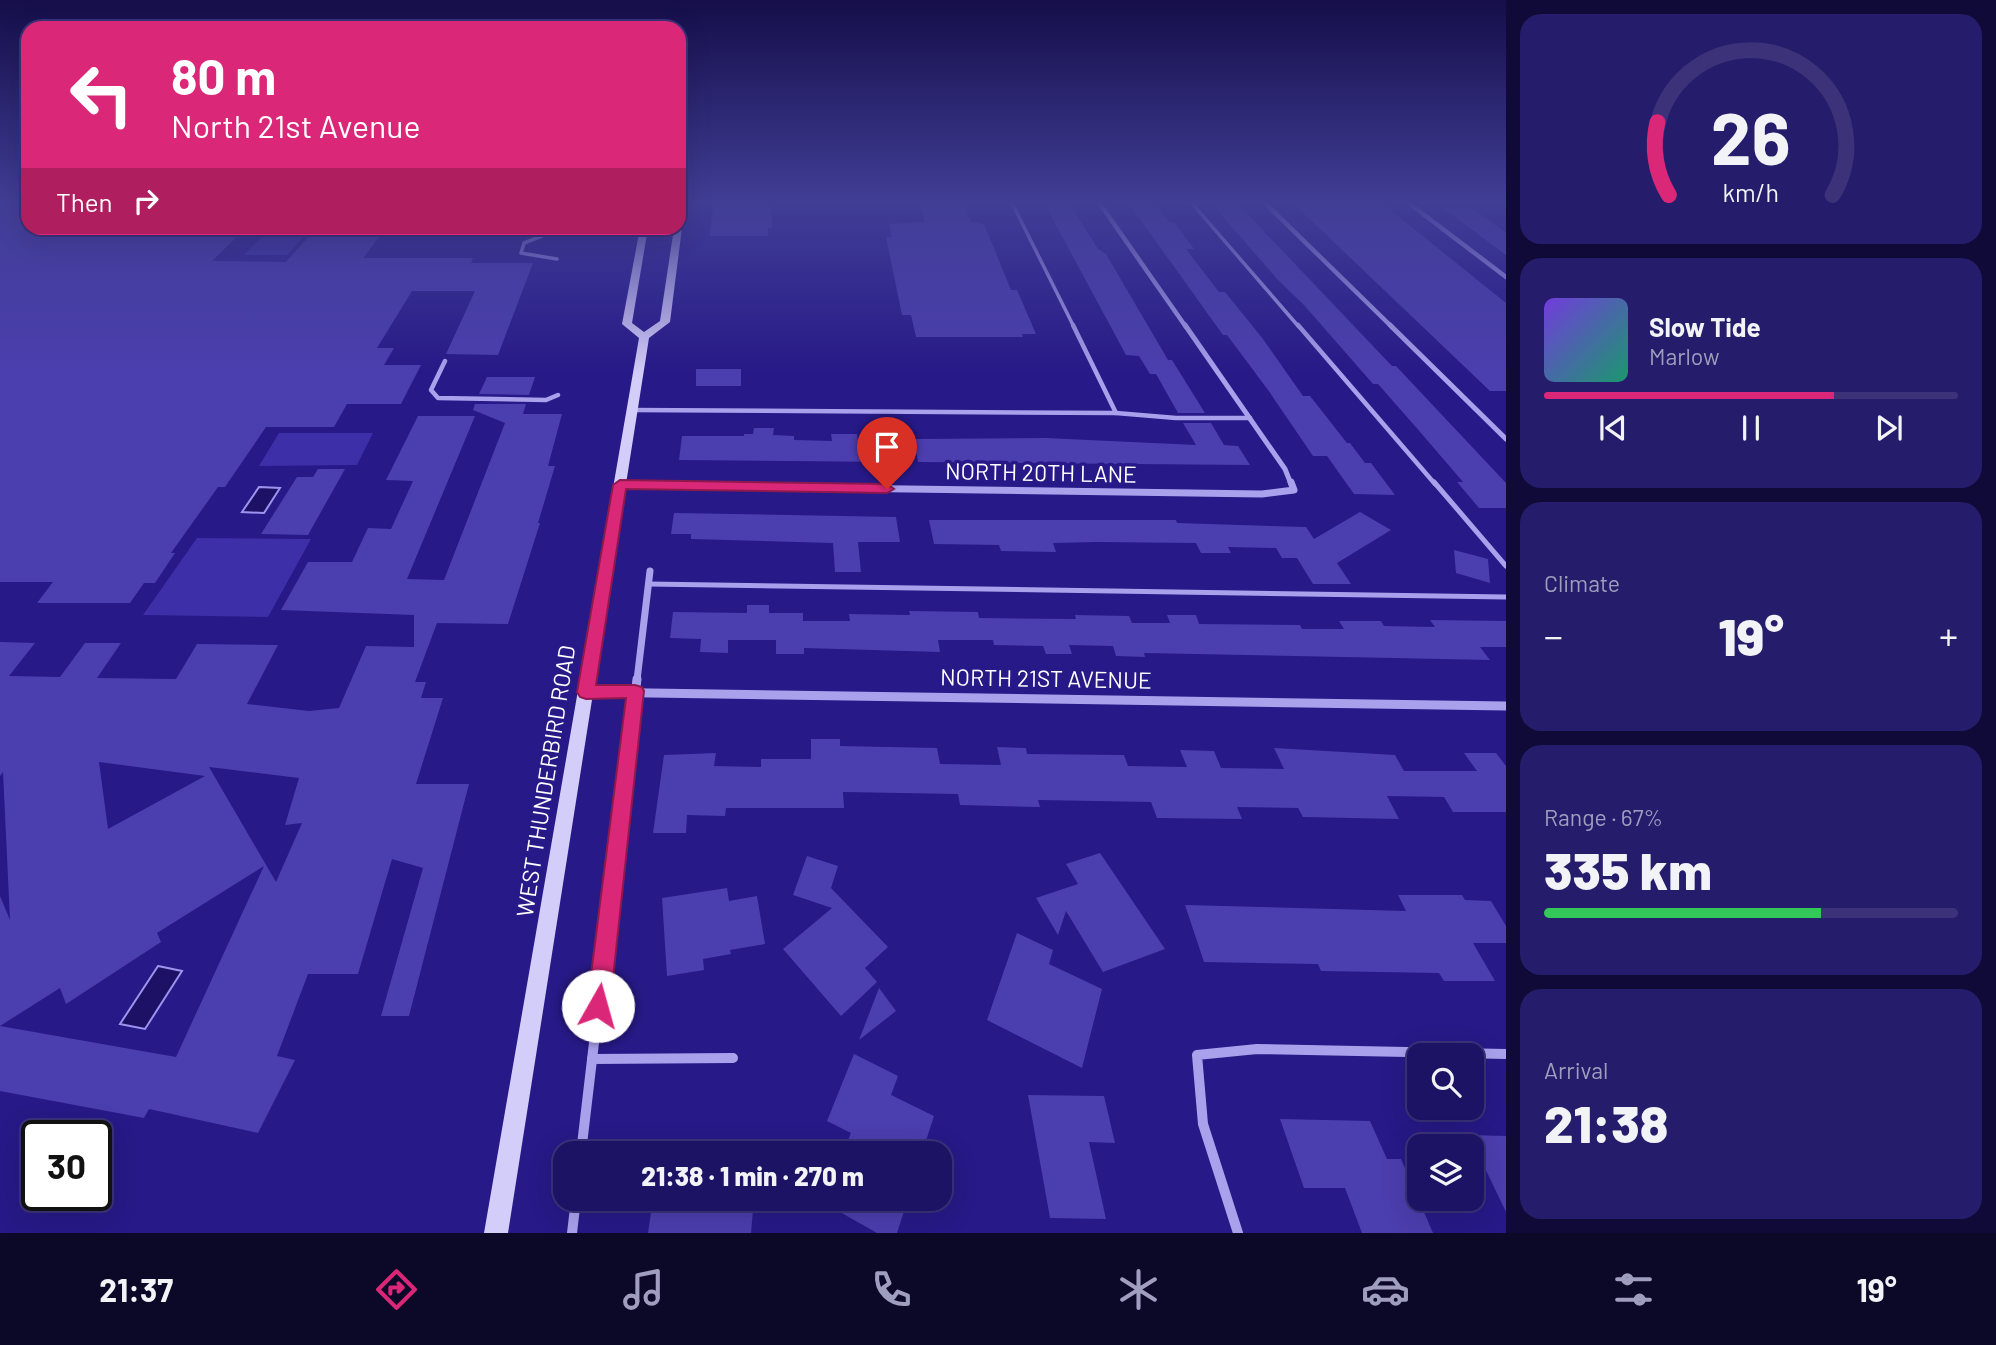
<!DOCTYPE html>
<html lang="en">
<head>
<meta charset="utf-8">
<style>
  :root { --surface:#1d1365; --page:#251c6b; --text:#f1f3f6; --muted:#a09ebf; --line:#3b3279; --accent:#db2777 }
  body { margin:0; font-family:Barlow,sans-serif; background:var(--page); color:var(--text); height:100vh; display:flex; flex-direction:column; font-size:26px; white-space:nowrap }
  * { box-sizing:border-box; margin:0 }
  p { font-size:23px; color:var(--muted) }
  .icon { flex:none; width:38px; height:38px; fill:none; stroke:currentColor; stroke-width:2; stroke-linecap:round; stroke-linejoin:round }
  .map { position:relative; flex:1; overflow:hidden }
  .panel { display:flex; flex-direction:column; gap:14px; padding:14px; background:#100a38; width:490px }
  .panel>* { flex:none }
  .top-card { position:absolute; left:21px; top:21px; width:665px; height:214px; border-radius:21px; box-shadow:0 7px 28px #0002,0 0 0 2px var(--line); background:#db2777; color:#fff; overflow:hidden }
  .controls { position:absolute; left:1407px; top:1043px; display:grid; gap:14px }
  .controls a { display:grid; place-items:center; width:77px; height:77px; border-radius:14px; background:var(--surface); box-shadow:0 7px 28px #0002,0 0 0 2px var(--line); font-size:35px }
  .speed { position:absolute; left:21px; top:1120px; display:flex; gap:14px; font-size:35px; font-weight:700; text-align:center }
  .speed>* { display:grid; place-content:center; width:91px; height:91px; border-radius:50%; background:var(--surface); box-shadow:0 7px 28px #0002,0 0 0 2px var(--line); line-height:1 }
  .speed .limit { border:4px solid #111; border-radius:10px; background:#fff; color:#111 }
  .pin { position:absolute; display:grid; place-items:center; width:60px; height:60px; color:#fff; margin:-72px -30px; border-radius:50% 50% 50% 0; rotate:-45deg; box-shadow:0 0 7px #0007 }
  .pin .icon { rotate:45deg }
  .me { position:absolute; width:77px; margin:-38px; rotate:7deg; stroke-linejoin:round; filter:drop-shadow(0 0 5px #0008) }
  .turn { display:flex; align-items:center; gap:24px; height:147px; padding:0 35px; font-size:32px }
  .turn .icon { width:91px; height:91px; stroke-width:2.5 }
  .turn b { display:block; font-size:49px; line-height:60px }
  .then { display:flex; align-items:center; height:66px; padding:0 35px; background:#0003; gap:14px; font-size:26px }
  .big { font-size:52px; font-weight:800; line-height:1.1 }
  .panel .card { flex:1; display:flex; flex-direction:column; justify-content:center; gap:10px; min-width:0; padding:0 24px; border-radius:21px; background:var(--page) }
  .panel .dial { align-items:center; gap:0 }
  .dial svg { height:182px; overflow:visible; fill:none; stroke:var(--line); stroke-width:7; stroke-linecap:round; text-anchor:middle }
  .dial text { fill:var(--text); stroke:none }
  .song { display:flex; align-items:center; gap:21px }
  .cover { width:84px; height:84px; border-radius:10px; background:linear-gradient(135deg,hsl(260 70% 55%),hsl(160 70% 35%)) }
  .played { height:7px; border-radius:4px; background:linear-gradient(90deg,var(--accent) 70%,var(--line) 70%) }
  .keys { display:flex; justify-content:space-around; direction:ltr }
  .heat { display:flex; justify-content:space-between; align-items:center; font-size:38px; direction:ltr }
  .charge { height:10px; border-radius:5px; background:linear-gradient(90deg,#34c759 67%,var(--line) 0) }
  .trip { position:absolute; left:553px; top:1141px; width:399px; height:70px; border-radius:21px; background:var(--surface); box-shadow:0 7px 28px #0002,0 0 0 2px var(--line); font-weight:800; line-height:70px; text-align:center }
  .dock { display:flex; height:112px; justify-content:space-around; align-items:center; background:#0c0828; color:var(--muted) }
  .dock .icon { width:49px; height:49px }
  .dock .on { color:var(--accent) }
  .dock b { font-size:32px; color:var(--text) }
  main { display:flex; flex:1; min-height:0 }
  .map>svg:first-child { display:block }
</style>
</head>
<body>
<main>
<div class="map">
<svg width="1506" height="1233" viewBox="0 0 1506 1233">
  <rect width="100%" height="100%" fill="#271987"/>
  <g fill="#3d2fa7">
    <path d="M271,228H311L287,255H244Z"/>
    <path d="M279,433H373L357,465L259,466Z"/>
    <path d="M197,538L311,539L268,617L143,615Z"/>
  </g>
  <g fill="#1c1165" stroke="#9d94ef" stroke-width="2">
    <path d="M259,487L280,488L264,513L242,512Z"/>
    <path d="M158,966L182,971L145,1029L120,1024Z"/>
  </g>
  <g fill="#4b3eae" fill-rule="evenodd">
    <path d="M8,201H28V228H246L212,261L286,262L316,228H386L363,258H473L471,263H533L498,355L446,354L475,291H412L377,348H394L384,365H421L401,404H347L334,427H266L225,487H218L171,553H175L155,583H144L130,603H37L53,582H0V206Z"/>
    <path d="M714,201H771L772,228H768V236H710Z"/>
    <path d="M919,201H963L971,222L984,224L1011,290H1017L1036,334H1022L1023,337H916L911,315H902L886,237H892L889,224L925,222Z"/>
    <path d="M1043,201H1068L1098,249L1106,254L1168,360H1172L1205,413H1178L1156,374H1150L1139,356L1126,355Z"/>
    <path d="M1127,201H1150L1170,222H1174L1194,249H1186L1219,292H1225L1263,339L1303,396H1310L1347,443H1350L1365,463H1371L1395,495L1354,494L1327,456H1313L1268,390L1227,335H1223Z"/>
    <path d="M1349,201H1377L1383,204L1506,303V391H1490L1294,204L1353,205Z"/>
    <path d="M1212,204H1238L1392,366H1396L1506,483V508H1479L1457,482H1463L1421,433L1378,384H1373L1304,305L1278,280Z"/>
    <path d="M1443,208H1472L1506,233V255Z"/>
    <rect x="696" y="369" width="45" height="17"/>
    <path d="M487,377H535L529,395L479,394Z"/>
    <path d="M475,404H526L523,414H562L548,466H555L538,523H540L508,624L437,623L415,682H426L421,698H443L416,784H469L409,1016H381L423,868L392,859L358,974H308L277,1056L295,1060L258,1133L149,1109L144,1118L0,1091V1026L176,1057L264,866L157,933L161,942L66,1004L60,988L0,1026V896L10,920L3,772L0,776V642L35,643L9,676L60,677L85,643H121L97,678L176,679L197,644L278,645L247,704L309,711L339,708L366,646L414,647V615L281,610L308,562H352L368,528L391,529L413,481L386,480L418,416H475L407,579L444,580L505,423L473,410ZM99,762L205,776L108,829ZM209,767L299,778L285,825L302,823L276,882Z"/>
    <path d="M1183,423H1211L1224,445L1238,446L1250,465L918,462L914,439L1045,438L1196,445Z"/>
    <path d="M754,428H774L773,435L794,436V440L832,441L831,434H857L858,440H885L888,462L679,460L682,436H744V434H753Z"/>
    <path d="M318,469H345L308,535L261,534L297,477H313Z"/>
    <path d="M1360,512L1391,530L1337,563L1351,584H1313L1297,558H1282L1276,548L1228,547L1231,553H1201L1196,543L1097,542L1053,543L1056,552L1001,551L999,545L934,544L929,520H1176L1177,523L1306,527L1314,539Z"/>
    <path d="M674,513L896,517L900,542H858L861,572H835L833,543L691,539V534H671Z"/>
    <path d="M1454,550L1488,559L1490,583L1456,573Z"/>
    <path d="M747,605H769V613H803V621H850L849,614L910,615L909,611L978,612L979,618L1076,619L1075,615L1129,616L1132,623H1170L1167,615H1196L1199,624L1300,625L1302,629H1344L1339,621H1381L1384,626L1435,627L1430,620L1506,621V647H1480L1490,660L1144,653L1145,657L1116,656L1113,646L1069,645L1072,654H1046L1043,646L994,645L993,640H938L940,652L804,648V654H776V640H728V653L700,652L701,639L670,638L673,612L747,613Z"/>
    <path d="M811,739H840V746L937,748L940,764L1001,765L997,747L1026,748L1027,754L1124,755L1128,766L1187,767L1180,750L1214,751L1221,768L1284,769L1274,748L1395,755L1404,771H1477L1464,753H1496L1506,766V812H1453L1444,797L1387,796L1399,819L1303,817L1298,808L1237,807L1242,819L1157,818L1151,802L1038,800L1040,807L960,805L958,794L843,792L844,808H726L725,816L687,815L686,833H653L664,755L716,753L714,766L761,767V759H811Z"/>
    <path d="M1100,853L1165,949L1103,972L1066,911L1058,935L1036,898L1078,884L1066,864Z"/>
    <path d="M807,856L838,866L831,888L888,947L865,968L877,982L841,1016L783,949L832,908L793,895Z"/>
    <path d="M727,888L729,901L757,896L765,944L730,950L731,954L703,959L704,970L667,976L662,898Z"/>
    <path d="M1398,895H1462L1465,900L1491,901L1506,926V943H1473L1495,981H1444L1439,973L1321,971L1318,964L1204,962L1185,905L1406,911Z"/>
    <path d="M1017,933L1053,950L1049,964L1102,989L1082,1068L987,1020Z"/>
    <path d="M879,988L896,1011L859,1040Z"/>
    <path d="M854,1054L898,1076L891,1095L934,1116L922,1153H843L851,1133L827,1121Z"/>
    <path d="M1028,1095L1104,1096L1115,1143L1089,1142L1106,1219L1050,1218Z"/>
    <path d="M1280,1119L1370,1121L1387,1159H1401L1433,1233H1362L1345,1188H1304Z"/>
    <path d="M1469,1135L1506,1136V1212Z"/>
    <path d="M653,1199H754L751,1233H648Z"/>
    <path d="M817,1199H908L897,1233H877Z"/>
  </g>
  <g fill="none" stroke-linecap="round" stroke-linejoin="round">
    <g stroke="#a9a1ec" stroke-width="3.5">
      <path d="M1011,201L1074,327"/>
      <path d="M1190,201L1299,327"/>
      <path d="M542,236L524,243L521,253L557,259"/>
    </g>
    <g stroke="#a9a1ec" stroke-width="4.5">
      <path d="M1073,325L1116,413"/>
      <path d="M1298,325L1435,484"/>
      <path d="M445,361L431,390L438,398L546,400L558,395"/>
      <path d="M632,410L1116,413L1176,418H1250"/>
    </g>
    <g stroke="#a9a1ec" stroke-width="5">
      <path d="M1434,482L1506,566"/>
      <path d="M648,584L1506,597"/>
    </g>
    <g stroke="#a9a1ec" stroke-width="4.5">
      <path d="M1098,201L1186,327"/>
      <path d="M1263,201L1392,327"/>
      <path d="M1406,201L1506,277"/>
    </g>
    <g stroke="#a9a1ec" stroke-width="5">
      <path d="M1185,325L1285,469L1291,484"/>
      <path d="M1390,325L1506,439"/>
    </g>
    <g stroke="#a9a1ec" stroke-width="7">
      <path d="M620,485L1262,494L1294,490L1291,482"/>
      <path d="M637,680L650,571"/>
    </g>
    <g stroke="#a9a1ec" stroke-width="9">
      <path d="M586,692L1506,706"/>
      <path d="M608,926L637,679"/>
    </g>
    <g stroke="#a9a1ec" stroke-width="10">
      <path d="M592,1059L733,1058"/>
      <path d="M581,1153L608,924"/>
      <path d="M572,1233L576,1199"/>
      <path d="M1238,1233L1203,1124L1197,1055L1257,1049L1506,1054"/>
    </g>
    <g fill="#d3cdf9" fill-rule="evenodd">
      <path d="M679,201H685L683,218L679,220Z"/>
      <path d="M679,226L682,228L670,322L649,338L508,1233H484L639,338L622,324L640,228H648L632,323L644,332L660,321L674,228Z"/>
    </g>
  </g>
  <linearGradient id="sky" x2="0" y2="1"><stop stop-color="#150e4a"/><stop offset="0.54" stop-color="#413e96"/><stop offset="1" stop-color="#413e96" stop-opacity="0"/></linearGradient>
  <rect width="1506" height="374" fill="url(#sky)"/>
  <path fill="#db2777" stroke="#8e194d" stroke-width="2" d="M620,480L887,484L894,489L887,493L626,489L596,685H635L642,687L644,691L610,1006L607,1014L598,1017L590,1014L587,1006L626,698L586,699L580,697L577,692L613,485Z"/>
  <g text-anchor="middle" stroke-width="7" stroke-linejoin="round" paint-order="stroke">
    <g font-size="23" fill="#fff" stroke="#271987">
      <text transform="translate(1041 473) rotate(1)" y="8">NORTH 20TH LANE</text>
      <text transform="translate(1046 679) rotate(1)" y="8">NORTH 21ST AVENUE</text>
      <text transform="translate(546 781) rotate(-81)" y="8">WEST THUNDERBIRD ROAD</text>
    </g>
  </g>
</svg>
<div class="controls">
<a><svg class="icon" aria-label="search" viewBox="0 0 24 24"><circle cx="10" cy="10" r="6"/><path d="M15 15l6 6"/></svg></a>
<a><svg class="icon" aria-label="layers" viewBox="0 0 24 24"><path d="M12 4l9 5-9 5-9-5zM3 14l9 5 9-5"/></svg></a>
</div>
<div class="speed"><div class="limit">30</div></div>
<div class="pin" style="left:887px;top:489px;background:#d93025"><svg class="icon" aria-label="arrive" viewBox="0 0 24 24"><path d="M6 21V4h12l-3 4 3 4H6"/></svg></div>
<svg class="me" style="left:598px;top:1006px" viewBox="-20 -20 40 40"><circle r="19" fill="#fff"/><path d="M0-13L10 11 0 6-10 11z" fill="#db2777"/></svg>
<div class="trip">21:38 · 1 min · 270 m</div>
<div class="top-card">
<div class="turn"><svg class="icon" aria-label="left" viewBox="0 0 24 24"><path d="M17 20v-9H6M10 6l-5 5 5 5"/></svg><div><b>80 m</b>North 21st Avenue</div></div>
<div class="then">Then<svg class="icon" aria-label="right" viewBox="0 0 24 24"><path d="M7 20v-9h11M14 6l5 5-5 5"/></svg></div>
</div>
</div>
<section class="panel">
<div class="card dial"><svg viewBox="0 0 100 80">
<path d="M14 69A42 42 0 1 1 86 69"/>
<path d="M14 69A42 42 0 0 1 9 37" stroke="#db2777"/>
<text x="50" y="56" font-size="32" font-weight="700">26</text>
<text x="50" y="72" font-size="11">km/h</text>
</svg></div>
<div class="card">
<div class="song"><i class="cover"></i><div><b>Slow Tide</b><p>Marlow</p></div></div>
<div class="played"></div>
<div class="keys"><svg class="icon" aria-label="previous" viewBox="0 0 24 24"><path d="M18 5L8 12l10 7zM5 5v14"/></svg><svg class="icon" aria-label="pause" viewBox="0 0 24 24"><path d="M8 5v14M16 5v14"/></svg><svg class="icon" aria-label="next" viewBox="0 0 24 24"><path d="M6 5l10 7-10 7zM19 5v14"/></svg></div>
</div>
<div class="card"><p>Climate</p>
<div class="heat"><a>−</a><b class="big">19°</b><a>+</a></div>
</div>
<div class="card"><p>Range · 67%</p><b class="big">335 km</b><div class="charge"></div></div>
<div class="card"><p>Arrival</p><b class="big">21:38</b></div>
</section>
</main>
<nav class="dock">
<b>21:37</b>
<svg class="icon on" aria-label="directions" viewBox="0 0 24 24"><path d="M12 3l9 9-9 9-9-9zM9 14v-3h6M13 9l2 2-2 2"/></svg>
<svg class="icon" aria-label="music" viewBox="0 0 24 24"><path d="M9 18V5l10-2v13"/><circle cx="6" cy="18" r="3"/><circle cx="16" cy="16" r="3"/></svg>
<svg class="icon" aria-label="phone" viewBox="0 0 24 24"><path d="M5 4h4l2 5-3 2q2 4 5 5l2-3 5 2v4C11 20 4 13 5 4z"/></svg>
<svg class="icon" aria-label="climate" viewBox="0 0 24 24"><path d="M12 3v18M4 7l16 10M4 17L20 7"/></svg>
<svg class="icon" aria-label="car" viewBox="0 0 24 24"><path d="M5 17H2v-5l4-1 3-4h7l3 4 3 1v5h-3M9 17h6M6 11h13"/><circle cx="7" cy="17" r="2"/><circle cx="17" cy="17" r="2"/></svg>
<svg class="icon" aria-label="filters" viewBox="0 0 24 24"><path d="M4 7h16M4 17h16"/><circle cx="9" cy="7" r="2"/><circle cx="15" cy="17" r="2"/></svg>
<b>19°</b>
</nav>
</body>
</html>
